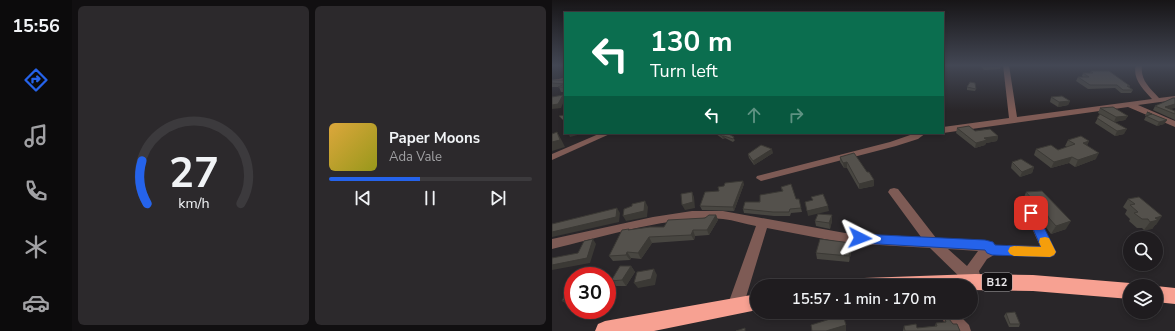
<!DOCTYPE html>
<html lang="en">
<head>
<meta charset="utf-8">
<style>
  :root { --surface:#1f1c1f; --page:#2c292c; --text:#f1f3f6; --muted:#a1a1a4; --line:#3c3a3d; --accent:#2563eb }
  body { margin:0; font-family:"Nunito Sans",sans-serif; background:var(--page); color:var(--text); height:100vh; display:flex; flex-direction:column; font-size:15px; white-space:nowrap }
  * { box-sizing:border-box; margin:0 }
  p { font-size:13px; color:var(--muted) }
  .icon { flex:none; width:22px; height:22px; fill:none; stroke:currentColor; stroke-width:2; stroke-linecap:round; stroke-linejoin:round }
  .map { position:relative; flex:1; overflow:hidden }
  .details { display:flex; flex-direction:column; gap:6px; padding:6px; background:#110f11; width:480px }
  .details>* { flex:none }
  .guide { position:absolute; left:12px; top:12px; width:380px; height:122px; border-radius:0px; box-shadow:0 2px 6px #0003,0 0 0 1px var(--line); background:#0b6e4f; color:#fff; overflow:hidden }
  .buttons { position:absolute; left:571px; top:231px; display:grid; gap:8px }
  .buttons a { display:grid; place-items:center; width:40px; height:40px; border-radius:50%; background:var(--surface); box-shadow:0 2px 6px #0003,0 0 0 1px var(--line); font-size:20px }
  .speed { position:absolute; left:12px; top:267px; display:flex; gap:8px; font-size:20px; font-weight:700; text-align:center }
  .speed>* { display:grid; place-content:center; width:52px; height:52px; border-radius:50%; background:var(--surface); box-shadow:0 2px 6px #0003,0 0 0 1px var(--line); line-height:1 }
  .speed .limit { border:6px solid #d22; background:#fff; color:#111 }
  .pin { position:absolute; display:grid; place-items:center; width:34px; height:34px; color:#fff; margin:-17px; border-radius:8px; box-shadow:0 2px 6px #0006 }
  .me { position:absolute; width:44px; margin:-22px; rotate:93deg; stroke-linejoin:round; filter:drop-shadow(0 0 3px #0008) }
  .turn { display:flex; align-items:center; gap:14px; height:84px; padding:0 20px; font-size:18px }
  .turn .icon { width:52px; height:52px; stroke-width:2.5 }
  .turn b { display:block; font-size:28px; line-height:34px }
  .lanes { display:flex; align-items:center; height:38px; padding:0 20px; background:#0003; justify-content:center; gap:20px; direction:ltr }
  .lanes .off { opacity:.35 }
  .details .widget { flex:1; display:flex; flex-direction:column; justify-content:center; gap:6px; min-width:0; padding:0 14px; border-radius:6px; background:var(--page) }
  .details .dial { align-items:center; gap:0 }
  .dial svg { height:104px; overflow:visible; fill:none; stroke:var(--line); stroke-width:7; stroke-linecap:round; text-anchor:middle }
  .dial text { fill:var(--text); stroke:none }
  .song { display:flex; align-items:center; gap:12px }
  .cover { width:48px; height:48px; border-radius:6px; background:linear-gradient(135deg,hsl(40 70% 55%),hsl(60 70% 35%)) }
  .played { height:4px; border-radius:2px; background:linear-gradient(90deg,var(--accent) 45%,var(--line) 45%) }
  .keys { display:flex; justify-content:space-around; direction:ltr }
  .details .tiles { flex:1; display:grid; gap:6px; grid-template-columns:repeat(2,1fr) }
  .trip { position:absolute; left:198px; top:279px; width:228px; height:40px; border-radius:20px; background:var(--surface); box-shadow:0 2px 6px #0003,0 0 0 1px var(--line); font-weight:600; line-height:40px; text-align:center }
  main { display:flex; flex:1; min-height:0 }
  .dock { display:flex; flex-direction:column; width:72px; justify-content:space-around; align-items:center; background:#0c0b0c; color:var(--muted) }
  .dock .icon { width:28px; height:28px }
  .dock .current { color:var(--accent) }
  .dock b { font-size:18px; color:var(--text) }
  .map>svg:first-child { display:block }
</style>
</head>
<body>
<main>
<nav class="dock">
<b>15:56</b>
<svg class="icon current" aria-label="directions" viewBox="0 0 24 24"><path d="M12 3l9 9-9 9-9-9zM9 14v-3h6M13 9l2 2-2 2"/></svg>
<svg class="icon" aria-label="music" viewBox="0 0 24 24"><path d="M9 18V5l10-2v13"/><circle cx="6" cy="18" r="3"/><circle cx="16" cy="16" r="3"/></svg>
<svg class="icon" aria-label="phone" viewBox="0 0 24 24"><path d="M5 4h4l2 5-3 2q2 4 5 5l2-3 5 2v4C11 20 4 13 5 4z"/></svg>
<svg class="icon" aria-label="climate" viewBox="0 0 24 24"><path d="M12 3v18M4 7l16 10M4 17L20 7"/></svg>
<svg class="icon" aria-label="car" viewBox="0 0 24 24"><path d="M5 17H2v-5l4-1 3-4h7l3 4 3 1v5h-3M9 17h6M6 11h13"/><circle cx="7" cy="17" r="2"/><circle cx="17" cy="17" r="2"/></svg>
</nav>
<section class="details">
<div class="tiles">
<div class="widget dial"><svg viewBox="0 0 100 80">
<path d="M14 69A42 42 0 1 1 86 69"/>
<path d="M14 69A42 42 0 0 1 10 36" stroke="#2563eb"/>
<text x="50" y="56" font-size="32" font-weight="700">27</text>
<text x="50" y="72" font-size="11">km/h</text>
</svg></div>
<div class="widget">
<div class="song"><i class="cover"></i><div><b>Paper Moons</b><p>Ada Vale</p></div></div>
<div class="played"></div>
<div class="keys"><svg class="icon" aria-label="previous" viewBox="0 0 24 24"><path d="M18 5L8 12l10 7zM5 5v14"/></svg><svg class="icon" aria-label="pause" viewBox="0 0 24 24"><path d="M8 5v14M16 5v14"/></svg><svg class="icon" aria-label="next" viewBox="0 0 24 24"><path d="M6 5l10 7-10 7zM19 5v14"/></svg></div>
</div>
</div>
</section>
<div class="map">
<svg width="623" height="331" viewBox="0 0 623 331">
  <rect width="100%" height="100%" fill="#292629"/>
  <g fill="none" stroke-linecap="round" stroke-linejoin="round">
    <g fill="#7e5b55" fill-rule="evenodd">
      <path d="M451,65H457L465,117L600,99C591,89 580,79 584,65H590C588,80 597,87 607,98L623,96V100L586,105L623,121V127L576,107L391,133V127L457,118Z"/>
      <path d="M13,78V82L0,84V80Z"/>
      <path d="M49,133H60L0,160V154Z"/>
      <path d="M364,133H374L366,139L344,146L209,181L204,178L205,176L338,142Z"/>
      <path d="M342,188L346,189L384,238L437,241L444,245L488,246L473,213L475,210L479,209L483,210L504,252L502,256L497,257L442,255L435,259L427,271L430,282L428,286L423,288L417,286L378,248L293,243L215,228L191,307L188,312L183,314L178,312L175,307L204,226C193,224 182,220 171,219C119,215 51,237 0,249V239L101,217L140,211H171L293,233L369,237L336,192L338,189ZM396,249L426,251L415,266Z"/>
      <path d="M388,312H404L417,325L419,331H400L392,322Z"/>
    </g>
    <g fill="#f7a192" fill-rule="evenodd">
      <path d="M423,274L481,275L578,283L585,286H578V299L481,291L419,290V286H303L306,281L312,278Z"/>
      <path d="M604,286L623,288V304L604,302Z"/>
      <path d="M205,294V310L102,331H43L46,324L53,321Z"/>
    </g>
  </g>
  <g fill="#484641">
    <path d="M427,65H449V66L448,69L432,70Z"/>
    <path d="M539,71L578,86L577,87L581,90L579,93H569L563,88L536,89L524,81L526,77H531L530,76L531,73H538Z"/>
    <path d="M13,78V92H9L7,87H0V80H11Z"/>
    <path d="M415,87L424,89L423,91L415,90Z"/>
    <path d="M499,97L518,101L516,105L506,107L498,102Z"/>
    <path d="M603,106L618,109L623,111V120L601,110Z"/>
    <path d="M548,108L576,116L573,120L562,122L572,134L563,136L543,123L548,114L546,113Z"/>
    <path d="M595,112L615,120L612,124L605,126L592,120L594,116H593Z"/>
    <path d="M405,128L423,131L446,136L445,141L434,143L433,145L423,148L404,133Z"/>
    <path d="M161,133H175L183,140L181,142L173,138L171,139L164,134Z"/>
    <path d="M516,140L537,141L535,145L544,159L523,167L517,163L499,168L482,155L484,149L506,150L515,147L513,146Z"/>
    <path d="M221,153L202,165L197,158L196,154Z"/>
    <path d="M288,157L315,172L322,186L307,189L295,168H292L288,162Z"/>
    <path d="M460,162L482,167L480,173L468,177L459,168Z"/>
    <path d="M192,184L182,211L150,210L148,206L167,191Z"/>
    <path d="M229,187L244,199L249,208L250,212L239,213L238,216H222L192,213L191,209L230,191Z"/>
    <path d="M490,191L514,229L499,234L493,226L484,209L477,208L471,200L474,192Z"/>
    <path d="M587,197L604,225H603L600,229L592,230L590,228H585L577,221L578,219L573,214L575,210L571,207L576,199Z"/>
    <path d="M164,215L166,220L157,235L143,236L142,240L100,243L89,259L79,258L78,260L61,261L57,256L77,230L112,227Z"/>
    <path d="M280,215V221L278,229L264,226L263,221Z"/>
    <path d="M299,243L300,248L297,262L265,259L264,253Z"/>
    <path d="M79,266L83,272L74,286H64L59,281Z"/>
    <path d="M454,313L468,324L467,327H457L452,316Z"/>
    <path d="M393,319L408,331H351L352,326L365,328L383,326L384,323L392,322Z"/>
  </g>
  <g fill="#3b3935">
    <path d="M11,95L13,99L9,108L0,109V105Z"/>
    <path d="M518,101L516,105L506,107L507,102Z"/>
    <path d="M623,104V108L615,110L613,107Z"/>
    <path d="M576,116L573,120L562,122L564,117Z"/>
    <path d="M615,120L612,124L605,126L607,122Z"/>
    <path d="M575,129L572,134L563,136L565,131Z"/>
    <path d="M5,132L9,139L13,147L0,151V142Z"/>
    <path d="M16,133H29V134L18,137Z"/>
    <path d="M170,136H172L173,138L171,139Z"/>
    <path d="M446,136L445,141L434,143L433,145L423,148L424,143L432,138Z"/>
    <path d="M537,141L534,147L531,143Z"/>
    <path d="M220,149L221,153L202,165L201,161Z"/>
    <path d="M547,153L544,159L523,167L526,160Z"/>
    <path d="M520,157L517,163L499,168L502,162Z"/>
    <path d="M295,162V168H292L291,163Z"/>
    <path d="M482,167L480,173L468,177L470,172Z"/>
    <path d="M322,180V186L307,189V184Z"/>
    <path d="M191,181L192,184L182,211L181,207Z"/>
    <path d="M140,192L142,197L143,208L133,210L130,205Z"/>
    <path d="M93,201L96,207L95,217L74,221L71,216Z"/>
    <path d="M276,206L277,211L256,216L255,211Z"/>
    <path d="M65,208L68,213L67,222L0,237V232Z"/>
    <path d="M164,215L166,220L157,235L155,230Z"/>
    <path d="M280,215V221L278,229L277,223Z"/>
    <path d="M610,216L604,225H603L600,229L592,230L598,222L603,218Z"/>
    <path d="M519,221L514,229L499,234L504,226Z"/>
    <path d="M141,230L143,236L142,240L139,235Z"/>
    <path d="M97,237L100,243L89,259L86,253Z"/>
    <path d="M41,239L44,244L38,263L0,270V265L35,258Z"/>
    <path d="M299,243L300,248L297,262V256Z"/>
    <path d="M75,252L79,258L78,260L74,255Z"/>
    <path d="M79,266L83,272L74,286L70,280Z"/>
    <path d="M102,269L105,275L103,285L86,288L82,283Z"/>
    <path d="M21,298V302L13,303L10,301Z"/>
    <path d="M294,325V331H274Z"/>
  </g>
  <g fill="#54514c" stroke="#3b3935">
    <path d="M431,65H449V66L432,67Z"/>
    <path d="M539,71H557L578,86H575L581,90H571L565,85H538L526,77H537L531,73H541Z"/>
    <path d="M12,77L13,78V84L0,83V80H11Z"/>
    <path d="M418,82L423,83L424,89L415,87Z"/>
    <path d="M13,84V87H6Z"/>
    <path d="M11,95L6,104L0,105V97Z"/>
    <path d="M510,96L518,101L507,102L499,97Z"/>
    <path d="M621,98H623V104L613,107L623,111V114L603,106Z"/>
    <path d="M561,107L576,116L564,117L548,108Z"/>
    <path d="M595,112L615,120L607,122L594,116L600,114Z"/>
    <path d="M548,114L575,129L565,131L545,118Z"/>
    <path d="M13,115V122L7,116Z"/>
    <path d="M417,126L423,131L438,129L446,136L432,138L435,140L424,143L405,128Z"/>
    <path d="M5,132L8,140L0,142V134Z"/>
    <path d="M165,133H175L182,137L181,139L172,136H170Z"/>
    <path d="M529,136L537,141L531,143L547,153L526,160L520,157L502,162L484,149L499,145L506,150L523,144L516,140Z"/>
    <path d="M209,145L220,149L201,161L196,154Z"/>
    <path d="M302,153L315,172H317L322,180L307,184L295,162L291,163L288,157Z"/>
    <path d="M469,159L482,167L470,172L460,162Z"/>
    <path d="M191,181L181,207L148,206L153,192L167,191L166,187L172,186L173,183Z"/>
    <path d="M239,184L244,199H247L249,208L238,209L237,212H221L191,209L193,202H208V195L231,191L229,187Z"/>
    <path d="M490,191L519,221L504,226L497,218L488,201L481,200L474,192Z"/>
    <path d="M140,192L141,202L130,205L129,194Z"/>
    <path d="M271,194L276,206L255,211L253,202L261,200L259,197Z"/>
    <path d="M587,197L610,216L603,218L606,220L598,222L596,219H590L582,213L586,212L578,205L583,204L576,199Z"/>
    <path d="M93,201L92,211L71,216L72,209L80,206V204Z"/>
    <path d="M65,208L64,217L0,232V224Z"/>
    <path d="M266,214L280,215L277,223L263,221Z"/>
    <path d="M157,215H164L155,230H141L139,235L97,237L86,253L75,252L74,255L57,256L70,230L77,229L76,230L98,227H112L116,220L153,218Z"/>
    <path d="M41,239L35,258L0,265V258L26,253L32,241Z"/>
    <path d="M268,239L299,243L297,256L264,253Z"/>
    <path d="M68,266H79L70,280L59,281Z"/>
    <path d="M102,269L99,279L82,283L85,272Z"/>
    <path d="M21,289V298L10,301L15,290Z"/>
    <path d="M463,312L468,324H458L454,313Z"/>
    <path d="M291,315L294,325L274,331H260L259,325Z"/>
    <path d="M393,319H397L401,324H405L408,331H353L352,326L364,324L365,328L385,326L384,323L394,322Z"/>
    <path d="M193,328V331H184Z"/>
  </g>
  <linearGradient id="sky" x2="0" y2="1"><stop stop-color="#171517"/><stop offset="0.59" stop-color="#434754"/><stop offset="1" stop-color="#434754" stop-opacity="0"/></linearGradient>
  <rect width="623" height="111" fill="url(#sky)"/>
  <path fill="#2563eb" stroke="#184099" d="M479,209L483,210L485,213L504,252L502,255L498,257L440,255L435,253L433,250L308,243L304,242L302,238L304,235L308,234L433,240L441,242L443,245L489,247L474,213L476,210Z"/>
  <path fill="#f59e0b" d="M493,237L497,238L504,252L502,255L498,257L462,256L458,254L456,251L458,247L462,246L489,247L487,242L488,238Z"/>
  <g text-anchor="middle" stroke-width="4" stroke-linejoin="round" paint-order="stroke">
    <rect fill="#110f11" stroke="#a8a6a8" stroke-width="1" x="430" y="273" width="30" height="18" rx="3"/>
    <g font-size="11" font-weight="bold" fill="#e8e6e8">
      <text x="445" y="286">B12</text>
    </g>
  </g>
</svg>
<div class="buttons">
<a><svg class="icon" aria-label="search" viewBox="0 0 24 24"><circle cx="10" cy="10" r="6"/><path d="M15 15l6 6"/></svg></a>
<a><svg class="icon" aria-label="layers" viewBox="0 0 24 24"><path d="M12 4l9 5-9 5-9-5zM3 14l9 5 9-5"/></svg></a>
</div>
<div class="speed"><div class="limit">30</div></div>
<div class="pin" style="left:479px;top:213px;background:#d93025"><svg class="icon" aria-label="arrive" viewBox="0 0 24 24"><path d="M6 21V4h12l-3 4 3 4H6"/></svg></div>
<svg class="me" style="left:308px;top:238px" viewBox="-20 -20 40 40"><path d="M0-17L14 15 0 8-14 15z" fill="#2563eb" stroke="#fff" stroke-width="4"/></svg>
<div class="trip">15:57 · 1 min · 170 m</div>
<div class="guide">
<div class="turn"><svg class="icon" aria-label="left" viewBox="0 0 24 24"><path d="M17 20v-9H6M10 6l-5 5 5 5"/></svg><div><b>130 m</b>Turn left</div></div>
<div class="lanes"><svg class="icon" aria-label="left" viewBox="0 0 24 24"><path d="M17 20v-9H6M10 6l-5 5 5 5"/></svg><svg class="icon off" aria-label="ahead" viewBox="0 0 24 24"><path d="M12 20V5M6 11l6-6 6 6"/></svg><svg class="icon off" aria-label="right" viewBox="0 0 24 24"><path d="M7 20v-9h11M14 6l5 5-5 5"/></svg></div>
</div>
</div>
</main>
</body>
</html>
